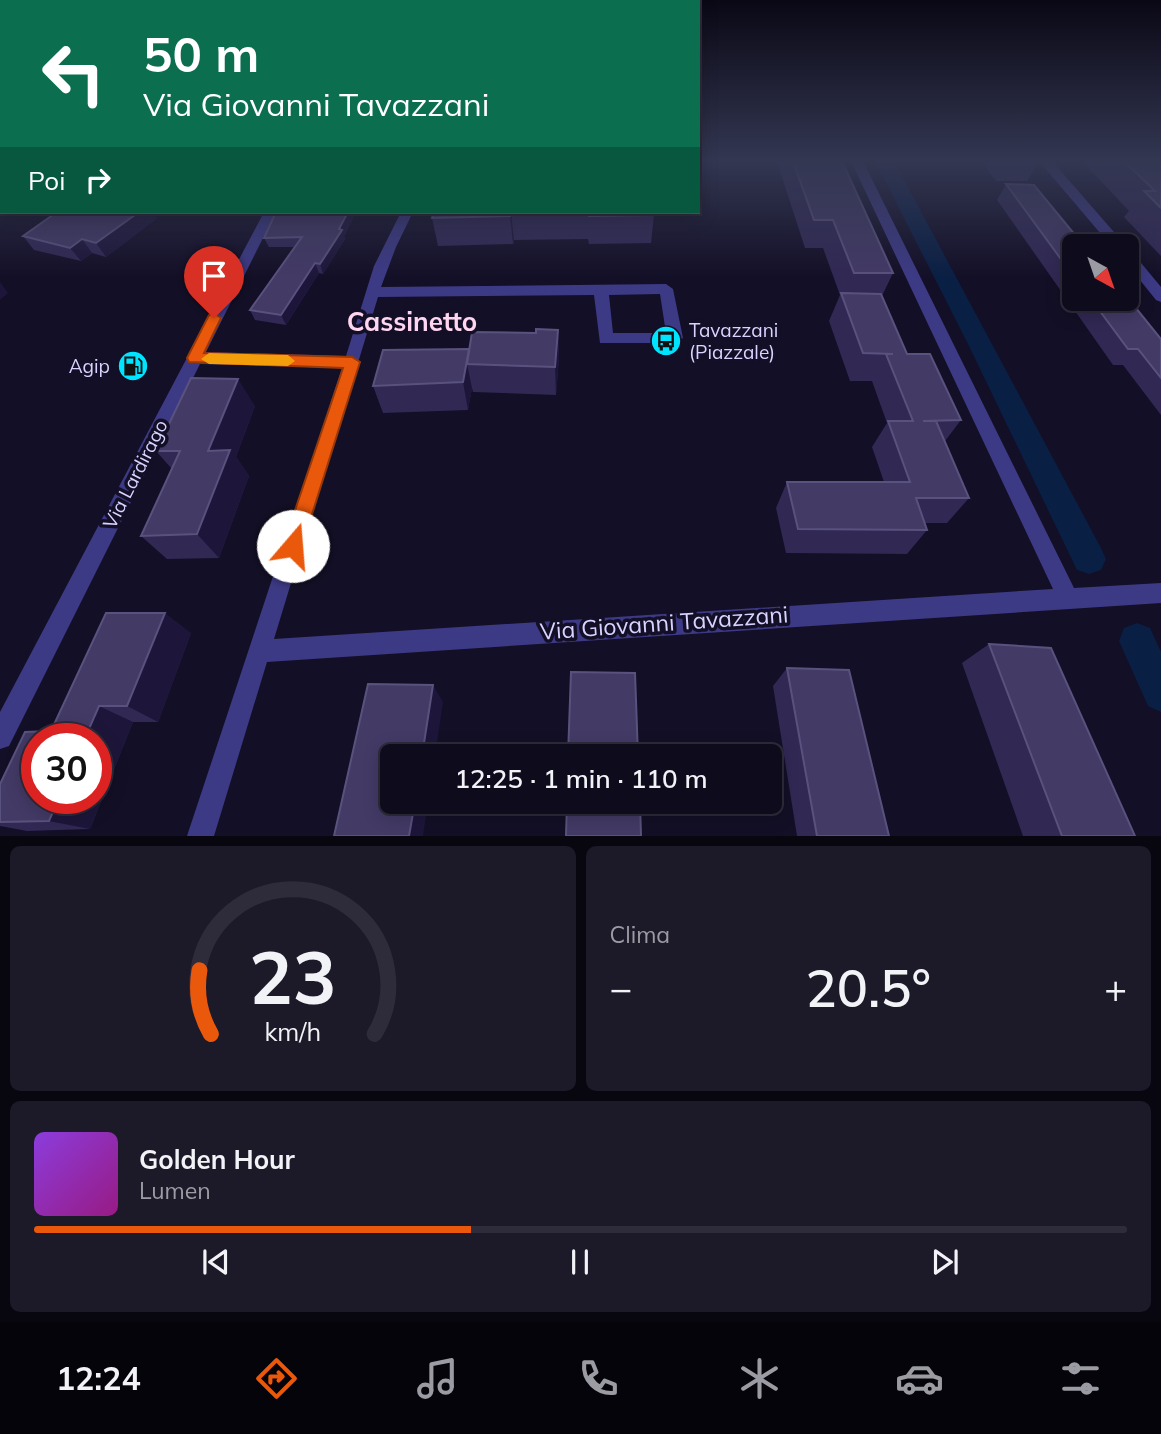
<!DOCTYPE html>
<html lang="it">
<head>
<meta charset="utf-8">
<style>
  :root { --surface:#0e0b1c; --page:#1c1929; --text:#f1f3f6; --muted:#9b9ba3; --line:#2e2b3b; --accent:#ea580c }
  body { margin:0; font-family:Mulish,sans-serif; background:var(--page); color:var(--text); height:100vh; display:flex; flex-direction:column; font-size:26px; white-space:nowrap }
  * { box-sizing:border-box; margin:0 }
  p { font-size:23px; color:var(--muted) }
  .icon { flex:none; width:38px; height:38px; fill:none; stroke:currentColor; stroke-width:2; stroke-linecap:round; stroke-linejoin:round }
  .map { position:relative; height:836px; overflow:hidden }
  .details { display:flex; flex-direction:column; gap:10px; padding:10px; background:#08060f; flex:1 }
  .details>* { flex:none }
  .hud { position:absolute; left:0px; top:0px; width:700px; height:214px; box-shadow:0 4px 18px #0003,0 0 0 2px var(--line); background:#0b6e4f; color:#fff; overflow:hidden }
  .needle { width:46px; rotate:140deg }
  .fabs { position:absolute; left:1062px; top:234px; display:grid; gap:14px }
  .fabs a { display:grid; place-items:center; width:77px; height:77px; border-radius:10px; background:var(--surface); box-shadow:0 4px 18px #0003,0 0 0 2px var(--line); font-size:35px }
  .speed { position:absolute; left:21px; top:723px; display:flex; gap:14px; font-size:35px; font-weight:700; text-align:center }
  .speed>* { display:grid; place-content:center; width:91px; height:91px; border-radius:50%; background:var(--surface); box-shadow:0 4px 18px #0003,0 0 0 2px var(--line); line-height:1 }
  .speed .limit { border:10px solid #d22; background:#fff; color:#111 }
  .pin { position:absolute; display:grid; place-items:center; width:60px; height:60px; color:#fff; margin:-72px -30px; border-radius:50% 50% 50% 0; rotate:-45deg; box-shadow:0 0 7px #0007 }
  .pin .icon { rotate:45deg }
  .me { position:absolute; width:77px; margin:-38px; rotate:18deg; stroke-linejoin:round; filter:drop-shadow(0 0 5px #0008) }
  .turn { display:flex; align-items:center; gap:24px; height:147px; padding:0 28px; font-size:32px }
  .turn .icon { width:91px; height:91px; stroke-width:2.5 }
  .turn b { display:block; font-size:49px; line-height:60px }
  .then { display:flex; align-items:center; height:66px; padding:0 28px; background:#0003; gap:14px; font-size:26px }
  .big { font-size:52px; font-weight:600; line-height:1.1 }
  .details .card { flex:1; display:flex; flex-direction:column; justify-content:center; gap:10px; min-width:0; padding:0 24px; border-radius:10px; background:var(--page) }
  .details .dial { align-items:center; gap:0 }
  .dial svg { height:182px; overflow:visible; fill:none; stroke:var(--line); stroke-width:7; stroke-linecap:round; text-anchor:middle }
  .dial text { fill:var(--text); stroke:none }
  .song { display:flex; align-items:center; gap:21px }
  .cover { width:84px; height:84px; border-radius:10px; background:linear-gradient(135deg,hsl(270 70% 55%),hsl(310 70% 35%)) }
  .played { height:7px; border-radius:4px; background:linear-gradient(90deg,var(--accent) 40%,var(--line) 40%) }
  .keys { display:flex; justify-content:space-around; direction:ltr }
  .heat { display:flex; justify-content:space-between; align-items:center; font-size:38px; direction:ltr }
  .details .tiles { flex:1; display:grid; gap:10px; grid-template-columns:1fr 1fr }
  .card:last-child { grid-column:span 2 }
  .trip { position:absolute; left:380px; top:744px; width:402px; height:70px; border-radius:10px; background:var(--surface); box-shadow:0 4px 18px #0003,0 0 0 2px var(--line); font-weight:600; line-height:70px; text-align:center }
  .tab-bar { display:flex; height:112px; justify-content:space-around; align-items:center; background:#06040b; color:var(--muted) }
  .tab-bar .icon { width:49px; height:49px }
  .tab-bar .current { color:var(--accent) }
  .tab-bar b { font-size:32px; color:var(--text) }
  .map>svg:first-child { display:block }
</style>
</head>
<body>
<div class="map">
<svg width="1161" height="836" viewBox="0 0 1161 836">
  <rect width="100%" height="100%" fill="#130f26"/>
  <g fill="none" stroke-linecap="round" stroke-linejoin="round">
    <g fill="#0a1f44" fill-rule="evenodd">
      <path d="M875,161H894L1101,548L1106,559L1101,570L1089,574L1077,570L967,342Z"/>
      <path d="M1137,623L1150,628L1161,652V712L1148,706L1119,641L1124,628Z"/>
    </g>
    <g fill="#3d3a85" fill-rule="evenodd">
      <path d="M851,161H863L1074,588L1161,583V603L267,662L214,836H187L342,368L200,364L9,746L0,749V712L264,212H276L206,352L346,356L374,266L401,212H413L396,247L381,287L666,284L673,289L683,338L675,343H600L594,295L378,297L274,639L1053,589ZM660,294L666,333H613L609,295Z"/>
      <path d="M1039,161H1052L1127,247H1112Z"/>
      <path d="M1127,251L1132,252L1161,287V302L1156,300L1127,264Z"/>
    </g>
  </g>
  <g fill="#312854">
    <path d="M779,161H842L893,273L882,296L907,354L961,420L945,441L969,498L947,523H925L927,530L907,554L786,553L776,508L787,482H884L872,447L887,423L872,381H850L829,321L840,295L823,248H805L778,165Z"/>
    <path d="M981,161H1039L1027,181H996Z"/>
    <path d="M1082,161H1161V256L1124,217L1129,211Z"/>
    <path d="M1006,184L1074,247V299H1127L1161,339V415L1123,365H1113L997,200Z"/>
    <path d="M276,212H356L344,236L345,239L323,274L319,273L286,325L255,320L250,310L294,247H269L264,238Z"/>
    <path d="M434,212H654V215L651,243L589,244L588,239L514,240L513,244L438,246L432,218Z"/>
    <path d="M157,218L106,257L92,253L81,261L34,250L23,236Z"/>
    <path d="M558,330L559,358L556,395L473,392L472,388L468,410L383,413L373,386L469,349L536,333Z"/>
    <path d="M255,406L236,457L249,476L219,558L167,559L141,536L172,469L156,451Z"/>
    <path d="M191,633L158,722H133L90,829L27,831L0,826V784Z"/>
    <path d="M989,644L1135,836H1023L962,663Z"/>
    <path d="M787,668L889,836H797L773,686Z"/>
  </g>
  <g fill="#1d163a">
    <path d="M139,212H154L157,218L106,257L96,243Z"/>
    <path d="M348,212H356L344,236L345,239L323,274L320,264Z"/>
    <path d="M511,212L514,240L513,244L510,216Z"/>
    <path d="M82,239L92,253L81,261L70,248Z"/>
    <path d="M315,263L319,273L286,325L281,315Z"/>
    <path d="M0,282L8,293L0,300Z"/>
    <path d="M558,330L559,358L556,395L555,367Z"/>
    <path d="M469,349L467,364L472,388L468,410L463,382Z"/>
    <path d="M238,379L255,406L236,457L249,476L219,558L197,534L208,451Z"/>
    <path d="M165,613L191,633L158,722L127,706Z"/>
    <path d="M433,685L443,702L435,756H422Z"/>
    <path d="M99,706L133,722L90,829L49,821L59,798H96V738H85Z"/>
    <path d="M415,802H428L423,836H409Z"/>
  </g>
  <g fill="#433a66" stroke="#5a527e" stroke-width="2">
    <path d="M793,161H842L893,273H854L833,220H814Z"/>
    <path d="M1124,161H1161V208L1144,191H1155Z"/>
    <path d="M1006,184L1034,185L1085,247H1074V277Z"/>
    <path d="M57,212H139L96,243L82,239L70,248L23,236Z"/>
    <path d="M276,212H348L339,229L342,230L320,264L315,263L281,315L250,310L302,237L264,238Z"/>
    <path d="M434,212H516H511L510,216L432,218Z"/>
    <path d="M589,212H654V215L589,216Z"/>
    <path d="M841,293L881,294L907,354H930L961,420L923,421H936L969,498H916L927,530L798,529L787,482H910L888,421H913L886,354H893L863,353Z"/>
    <path d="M1127,297L1161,339V378L1138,349H1128L1091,299H1127Z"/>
    <path d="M536,329L558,330L555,367L467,364L472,332L536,333Z"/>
    <path d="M469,349L463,382L373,386L383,350Z"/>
    <path d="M191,378L238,379L208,451L230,450L197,534L141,536L180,451H156Z"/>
    <path d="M106,613H165L127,706H99L85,738H37V798H59L49,821L0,822V784L25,732L51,731Z"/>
    <path d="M989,644L1051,648L1135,836H1062Z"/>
    <path d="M787,668L849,670L889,836H817Z"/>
    <path d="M571,672L635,673L638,756H568Z"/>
    <path d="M368,684L433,685L422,756H392V802H415L409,836H334Z"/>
    <path d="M567,802H640L641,836H566Z"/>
  </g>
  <linearGradient id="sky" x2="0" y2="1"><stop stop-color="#0a0815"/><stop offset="0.58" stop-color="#333752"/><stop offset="1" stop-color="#333752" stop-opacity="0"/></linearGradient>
  <rect width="1161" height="278" fill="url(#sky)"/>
  <path fill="#ea580c" stroke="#983908" stroke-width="2" d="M214,313L221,318L204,353L352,357L360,362L302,546L299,552L293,554L286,552L283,546L343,368L189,362L187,358L209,315Z"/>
  <path fill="#f59e0b" d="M209,353L288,355L295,361L288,366L209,364L201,359Z"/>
  <defs>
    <g id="bus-disc" transform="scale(1.575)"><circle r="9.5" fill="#00e5ff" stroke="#130f26"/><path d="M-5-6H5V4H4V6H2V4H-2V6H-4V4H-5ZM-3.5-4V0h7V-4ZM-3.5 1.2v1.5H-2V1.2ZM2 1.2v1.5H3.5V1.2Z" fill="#111"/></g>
    <g id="fuel-disc" transform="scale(1.575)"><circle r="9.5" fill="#00e5ff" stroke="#130f26"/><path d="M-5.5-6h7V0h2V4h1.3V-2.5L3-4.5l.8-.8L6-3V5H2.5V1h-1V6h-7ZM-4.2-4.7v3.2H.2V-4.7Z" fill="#111"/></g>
  </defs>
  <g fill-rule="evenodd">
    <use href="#bus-disc" x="666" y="341"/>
    <use href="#fuel-disc" x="133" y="366"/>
  </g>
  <g text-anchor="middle" stroke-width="7" stroke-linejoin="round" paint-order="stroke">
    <g font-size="19" fill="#d9d4ff" stroke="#130f26" text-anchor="start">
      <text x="689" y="337">Tavazzani<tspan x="689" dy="22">(Piazzale)</tspan></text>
      <text x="110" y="373" text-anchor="end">Agip</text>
    </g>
    <g font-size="19" fill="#d9d4ff" stroke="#130f26">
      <text transform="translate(135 474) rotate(-63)" y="7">Via Lardirago</text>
    </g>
    <g font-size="23" fill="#d9d4ff" stroke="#130f26">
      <text transform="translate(664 623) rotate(-4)" y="8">Via Giovanni Tavazzani</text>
    </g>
    <g font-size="26" font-weight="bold" fill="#ffd6f0" stroke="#130f26">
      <text x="412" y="331">Cassinetto</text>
    </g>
  </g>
</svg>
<div class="fabs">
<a><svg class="needle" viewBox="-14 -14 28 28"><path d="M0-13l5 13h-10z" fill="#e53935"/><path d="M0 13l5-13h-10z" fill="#9b9ba3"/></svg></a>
</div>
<div class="speed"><div class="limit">30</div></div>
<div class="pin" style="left:214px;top:318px;background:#d93025"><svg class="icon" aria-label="arrive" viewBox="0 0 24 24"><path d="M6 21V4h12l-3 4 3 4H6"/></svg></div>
<svg class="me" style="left:293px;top:546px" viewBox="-20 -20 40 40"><circle r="19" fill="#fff"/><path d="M0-13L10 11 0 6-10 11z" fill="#ea580c"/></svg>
<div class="trip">12:25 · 1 min · 110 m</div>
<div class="hud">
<div class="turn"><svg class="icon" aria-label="left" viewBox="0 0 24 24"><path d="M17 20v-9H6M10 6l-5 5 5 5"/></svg><div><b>50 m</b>Via Giovanni Tavazzani</div></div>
<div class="then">Poi<svg class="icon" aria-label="right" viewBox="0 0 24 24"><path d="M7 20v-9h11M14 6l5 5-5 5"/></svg></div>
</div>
</div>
<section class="details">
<div class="tiles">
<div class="card dial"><svg viewBox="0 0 100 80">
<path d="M14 69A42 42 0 1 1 86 69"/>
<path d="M14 69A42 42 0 0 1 9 41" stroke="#ea580c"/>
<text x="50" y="56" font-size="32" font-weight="700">23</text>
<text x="50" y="72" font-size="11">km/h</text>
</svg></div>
<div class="card"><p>Clima</p>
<div class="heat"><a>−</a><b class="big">20.5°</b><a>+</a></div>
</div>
<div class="card">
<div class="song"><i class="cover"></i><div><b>Golden Hour</b><p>Lumen</p></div></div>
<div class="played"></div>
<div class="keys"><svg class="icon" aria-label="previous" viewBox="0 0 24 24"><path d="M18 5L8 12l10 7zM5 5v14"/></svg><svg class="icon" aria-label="pause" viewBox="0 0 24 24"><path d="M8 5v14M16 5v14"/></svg><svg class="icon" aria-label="next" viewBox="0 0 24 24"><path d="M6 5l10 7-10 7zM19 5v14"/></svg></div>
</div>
</div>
</section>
<nav class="tab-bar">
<b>12:24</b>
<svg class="icon current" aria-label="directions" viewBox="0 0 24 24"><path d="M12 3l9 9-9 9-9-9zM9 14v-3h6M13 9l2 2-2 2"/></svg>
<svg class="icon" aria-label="music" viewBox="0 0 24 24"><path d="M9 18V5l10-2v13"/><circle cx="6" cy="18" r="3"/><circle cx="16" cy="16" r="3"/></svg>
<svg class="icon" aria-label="phone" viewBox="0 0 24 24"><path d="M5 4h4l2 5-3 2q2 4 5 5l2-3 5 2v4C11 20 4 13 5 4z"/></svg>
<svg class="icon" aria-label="climate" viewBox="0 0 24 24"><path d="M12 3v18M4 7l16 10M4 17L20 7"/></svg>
<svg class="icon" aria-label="car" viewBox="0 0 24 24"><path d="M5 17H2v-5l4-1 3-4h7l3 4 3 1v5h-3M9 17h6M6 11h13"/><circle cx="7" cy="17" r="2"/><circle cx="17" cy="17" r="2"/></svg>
<svg class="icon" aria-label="filters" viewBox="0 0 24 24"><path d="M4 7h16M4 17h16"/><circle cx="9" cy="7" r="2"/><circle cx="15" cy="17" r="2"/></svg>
</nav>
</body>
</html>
